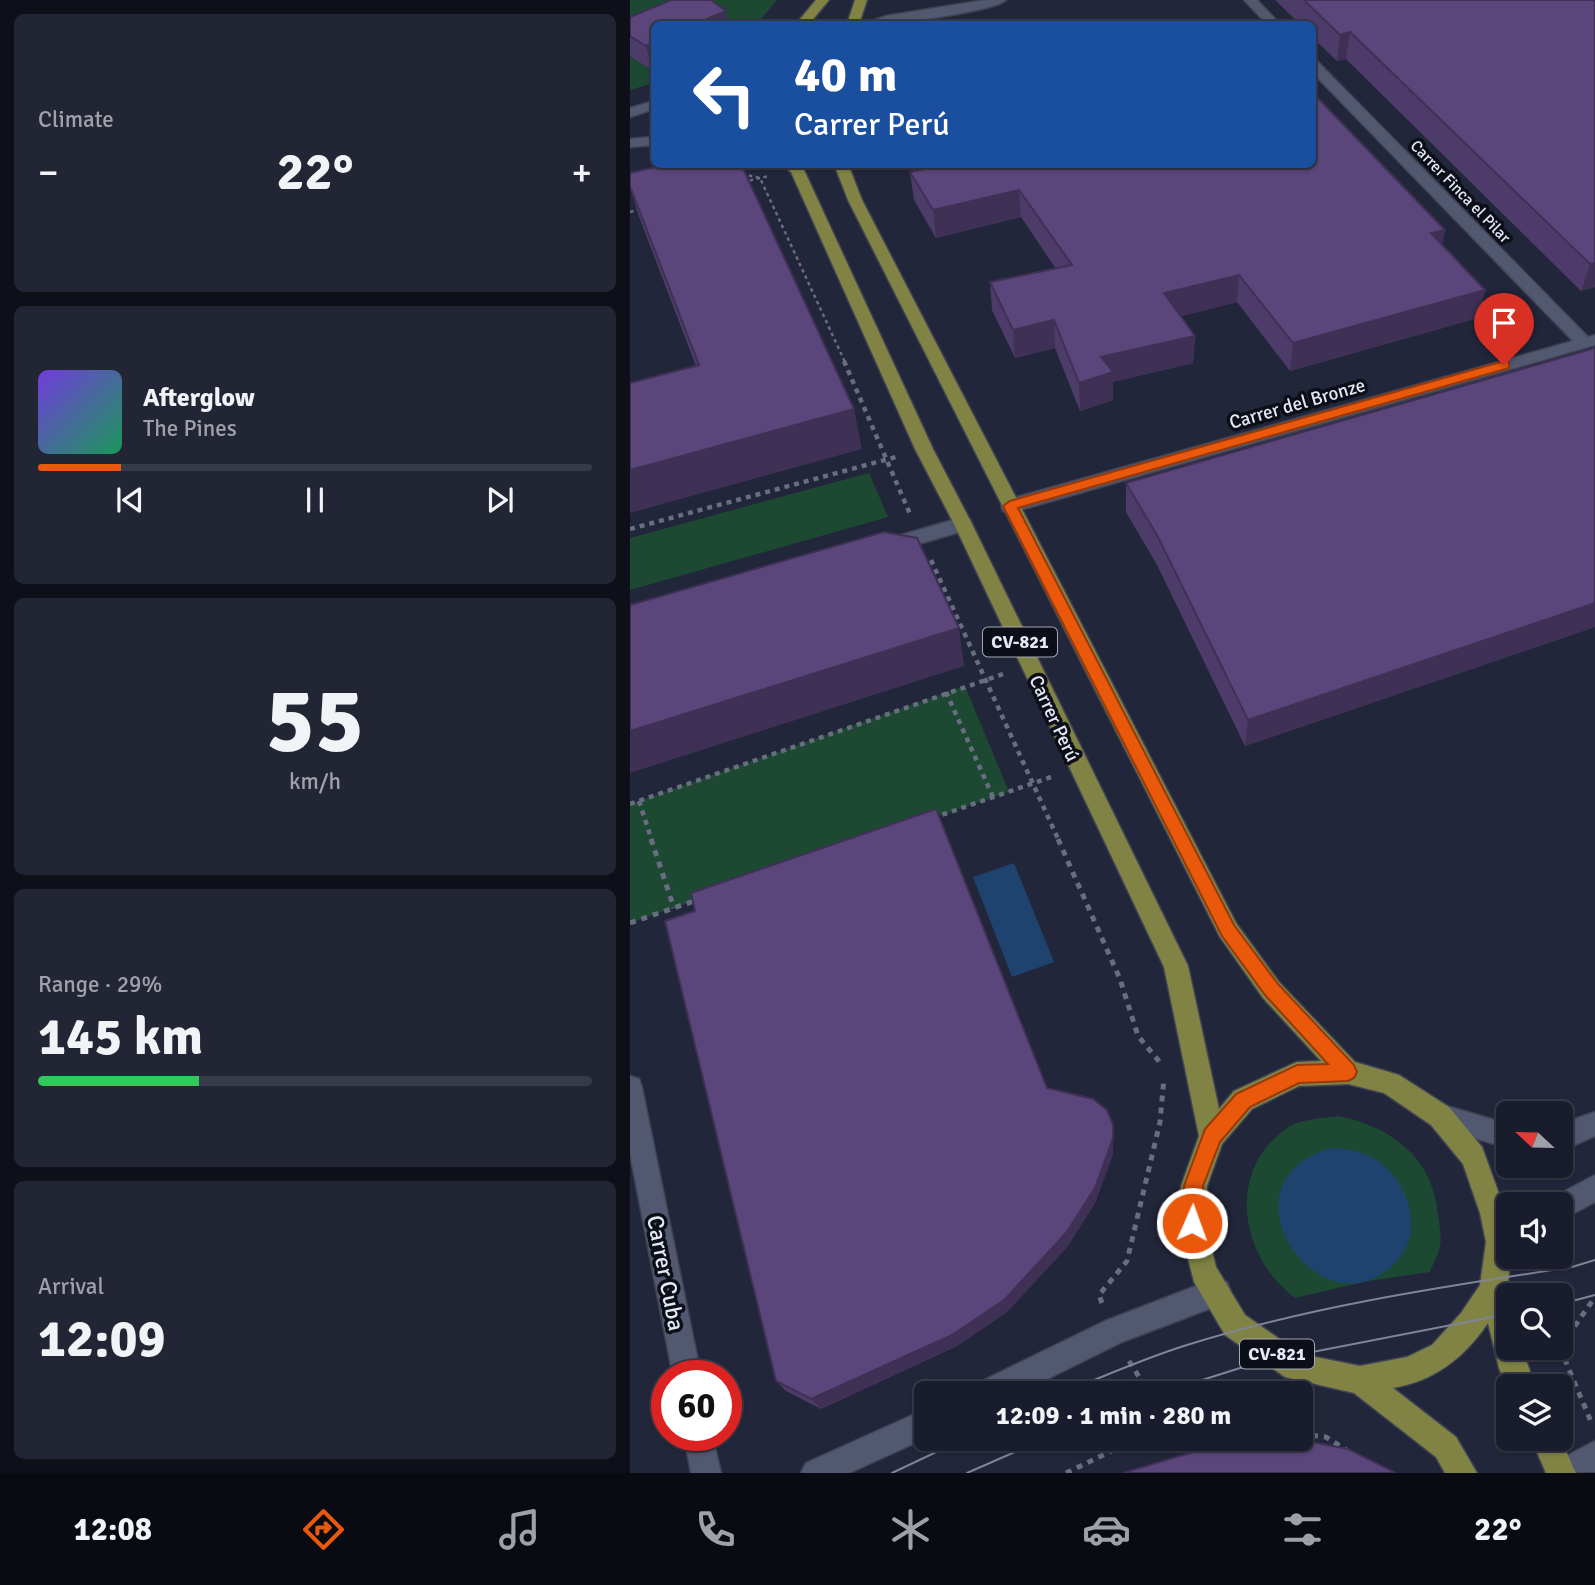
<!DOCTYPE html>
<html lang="en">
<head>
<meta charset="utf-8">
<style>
  :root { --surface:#191c2c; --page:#222534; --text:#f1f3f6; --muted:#9fa1a9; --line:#373a48; --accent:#ea580c }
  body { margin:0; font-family:Signika,sans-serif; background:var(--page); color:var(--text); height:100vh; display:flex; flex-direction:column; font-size:26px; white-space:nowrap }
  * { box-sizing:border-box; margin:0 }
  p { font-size:23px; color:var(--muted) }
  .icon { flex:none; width:38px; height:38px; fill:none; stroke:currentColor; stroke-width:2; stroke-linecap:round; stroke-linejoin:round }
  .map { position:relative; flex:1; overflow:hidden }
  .panel { display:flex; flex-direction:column; gap:14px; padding:14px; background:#0e0f18; width:630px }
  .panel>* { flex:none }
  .top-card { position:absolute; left:21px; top:21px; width:665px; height:147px; border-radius:10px; box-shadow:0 2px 5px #0004,0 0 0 2px var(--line); background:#1a4fa0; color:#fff; overflow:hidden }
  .needle { width:46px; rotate:292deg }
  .fabs { position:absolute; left:866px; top:1101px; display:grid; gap:14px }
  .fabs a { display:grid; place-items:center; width:77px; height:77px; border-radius:10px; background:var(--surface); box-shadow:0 2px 5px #0004,0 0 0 2px var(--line); font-size:35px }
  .speed { position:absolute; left:21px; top:1360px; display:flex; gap:14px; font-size:35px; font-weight:700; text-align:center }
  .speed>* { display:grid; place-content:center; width:91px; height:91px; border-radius:50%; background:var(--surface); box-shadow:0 2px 5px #0004,0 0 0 2px var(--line); line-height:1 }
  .speed .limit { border:10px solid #d22; background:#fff; color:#111 }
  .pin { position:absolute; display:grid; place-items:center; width:60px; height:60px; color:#fff; margin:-72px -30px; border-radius:50% 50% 50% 0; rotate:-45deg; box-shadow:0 0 7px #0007 }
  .pin .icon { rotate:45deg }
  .me { position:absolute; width:77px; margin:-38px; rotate:2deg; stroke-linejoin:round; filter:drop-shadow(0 0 5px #0008) }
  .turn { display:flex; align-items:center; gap:24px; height:147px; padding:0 28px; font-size:32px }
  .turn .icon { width:91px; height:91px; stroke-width:2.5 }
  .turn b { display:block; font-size:49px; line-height:60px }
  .big { font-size:52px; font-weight:700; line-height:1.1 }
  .panel .card { flex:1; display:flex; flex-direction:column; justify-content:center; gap:10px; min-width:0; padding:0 24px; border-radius:10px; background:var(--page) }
  .panel .dial { align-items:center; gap:0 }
  .dial b { font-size:91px; line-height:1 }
  .song { display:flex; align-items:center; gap:21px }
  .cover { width:84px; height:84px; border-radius:10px; background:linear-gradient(135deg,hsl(260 70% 55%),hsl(150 70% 35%)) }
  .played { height:7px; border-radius:4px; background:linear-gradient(90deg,var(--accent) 15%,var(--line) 15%) }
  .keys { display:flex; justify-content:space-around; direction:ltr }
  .heat { display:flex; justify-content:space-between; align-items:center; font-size:38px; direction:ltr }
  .charge { height:10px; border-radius:5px; background:linear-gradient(90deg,#34c759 29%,var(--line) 0) }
  .trip { position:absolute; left:284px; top:1381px; width:399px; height:70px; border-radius:10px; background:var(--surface); box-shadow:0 2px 5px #0004,0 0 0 2px var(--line); font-weight:700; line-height:70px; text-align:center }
  .tabs { display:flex; height:112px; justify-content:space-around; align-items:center; background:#0a0b12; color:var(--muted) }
  .tabs .icon { width:49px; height:49px }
  .tabs .on { color:var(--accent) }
  .tabs b { font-size:32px; color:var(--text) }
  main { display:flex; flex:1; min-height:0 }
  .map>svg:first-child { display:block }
</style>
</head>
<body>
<main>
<section class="panel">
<div class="card"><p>Climate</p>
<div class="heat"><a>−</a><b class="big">22°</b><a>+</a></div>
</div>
<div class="card">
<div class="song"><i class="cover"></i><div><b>Afterglow</b><p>The Pines</p></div></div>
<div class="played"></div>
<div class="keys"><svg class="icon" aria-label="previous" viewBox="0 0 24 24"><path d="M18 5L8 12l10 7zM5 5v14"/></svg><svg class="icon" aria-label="pause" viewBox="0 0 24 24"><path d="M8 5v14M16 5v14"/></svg><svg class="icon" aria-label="next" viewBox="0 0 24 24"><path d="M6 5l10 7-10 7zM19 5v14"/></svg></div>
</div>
<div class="card dial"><b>55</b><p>km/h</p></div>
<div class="card"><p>Range · 29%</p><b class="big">145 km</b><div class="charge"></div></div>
<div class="card"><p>Arrival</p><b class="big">12:09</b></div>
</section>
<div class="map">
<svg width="965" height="1473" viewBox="0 0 965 1473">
  <rect width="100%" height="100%" fill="#21263a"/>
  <g fill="#1d4933">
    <path d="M0,0H147L127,24H24V83L0,90Z"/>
    <path d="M239,473L258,517L0,590V538Z"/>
    <path d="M335,686L379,792L0,923V804Z"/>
    <path d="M709,1116C763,1128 802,1157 808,1214C809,1224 812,1237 810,1247C808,1255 803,1264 800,1272L738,1281L665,1298C610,1257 595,1171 657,1128C670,1119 694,1118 709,1116Z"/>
  </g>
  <g fill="#1f436f">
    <path d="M384,863L424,962L382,977L343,877Z"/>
    <path d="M702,1148C717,1149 730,1151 743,1158C778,1177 796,1232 766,1262C691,1341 582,1180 702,1148Z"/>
  </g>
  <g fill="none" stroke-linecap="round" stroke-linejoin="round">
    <g stroke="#3f4354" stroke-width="3">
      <path id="lane" d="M965,1441V1472L918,1473L923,1463Z"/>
    </g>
    <g stroke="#3f4354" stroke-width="3">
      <g id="street">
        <path d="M355,0H376C362,12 254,26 234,24L256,16Z"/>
        <path d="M614,0H627L650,24H637Z"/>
        <path d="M682,60L687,61L958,337L965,335V345L380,513L373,511L371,506L373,501L943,341L682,72Z"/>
        <path d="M333,517L340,519L342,524L340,529L261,552L254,550L252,545L254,540Z"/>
        <path d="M0,1076L9,1079L12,1088L71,1376H43L0,1153Z"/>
        <path d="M54,1435H82L91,1473H61Z"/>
      </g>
    </g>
    <g stroke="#3f4354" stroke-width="3">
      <g id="secondary">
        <path d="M24,101V109L0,117V108Z"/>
        <path d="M24,137V145L0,147V139Z"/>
        <path d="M810,1104L878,1124V1148L801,1125L797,1116L801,1107Z"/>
        <path d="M965,1112V1136L942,1146L931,1147V1121L942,1120Z"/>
        <path d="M965,1175V1202L931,1220V1204H919L922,1198Z"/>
        <path d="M587,1278L597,1282L601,1292L597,1302L492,1342L389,1393H344L348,1383L475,1321Z"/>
        <path d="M296,1409V1438L219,1473H171L176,1463Z"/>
      </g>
    </g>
    <g stroke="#3f4354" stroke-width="3">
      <g id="primary">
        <path d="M186,0H199L179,24H166Z"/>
        <path d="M225,0H237L229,24H217Z"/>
        <path d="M151,164H169L174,170L303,449L342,524L558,966L589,1109L604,1091L658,1066L667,1062L691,1061L633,998L590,937L218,200L204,164H218L232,200L606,923L649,982L725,1062L769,1075L819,1107L852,1147L876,1213L878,1256H881L877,1290L878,1348H892L905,1386H878V1390L869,1368L858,1323C835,1357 805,1381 763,1388L826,1437L847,1473H815L806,1457L724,1393L655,1377L595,1335L564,1282L549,1223L551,1186L569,1136L534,967L324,524L285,449L161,172ZM718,1084L754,1093L801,1125L833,1164L850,1213L856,1242L850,1285L831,1313L802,1345L777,1357L730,1366L671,1354L615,1315L586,1267L575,1223L577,1186L592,1144L622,1109L669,1086Z"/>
        <path d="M901,1438H930L946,1473H916Z"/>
      </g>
    </g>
    <g stroke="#686d7f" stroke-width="2.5" stroke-dasharray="3.5 3.5" stroke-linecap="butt">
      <path d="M112,174L130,178L215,362"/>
      <path d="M113,182L139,176"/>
      <path d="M0,212L10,209"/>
    </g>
    <g stroke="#686d7f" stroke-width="4.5" stroke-dasharray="5 5" stroke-linecap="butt">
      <path d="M214,361L280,514"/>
      <path d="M0,529L266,457"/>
      <path d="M301,560L429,841"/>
      <path d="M316,692L363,797"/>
      <path d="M9,801L22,841"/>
      <path d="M0,804L373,674"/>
      <path d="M303,818L421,777"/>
    </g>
    <g stroke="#686d7f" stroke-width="5" stroke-dasharray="6 6" stroke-linecap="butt">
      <path d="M21,839L44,908"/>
      <path d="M428,839L490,979L508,1036L533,1066"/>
      <path d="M0,923L67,900"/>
      <path d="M472,1303L469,1295L497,1261L530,1122L534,1078"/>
      <path d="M931,1346L965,1297"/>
      <path d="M930,1348L962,1424"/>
      <path d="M499,1361L519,1393"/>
      <path d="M670,1434L696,1437L718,1451"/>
      <path d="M436,1473L508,1438"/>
    </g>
    <use href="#lane" fill="#52586f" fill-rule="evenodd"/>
    <use href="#street" fill="#52586f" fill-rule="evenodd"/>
    <use href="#secondary" fill="#52586f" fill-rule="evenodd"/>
    <use href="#primary" fill="#808343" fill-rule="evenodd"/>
    <g stroke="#808596" stroke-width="2">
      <path d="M931,1304L965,1295"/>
      <path d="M433,1393C474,1376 515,1358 557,1345C682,1306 812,1287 942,1267L965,1260"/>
      <path d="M531,1393L626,1363L878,1314"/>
      <path d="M262,1473L336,1438"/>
      <path d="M337,1473L417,1438"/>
    </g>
  </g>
  <g fill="#4d3c69">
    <path d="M41,0L23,71L0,56V17Z"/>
    <path d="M645,0H965V287L951,291L716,59L707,61L682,37V24H670Z"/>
    <path d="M280,172L815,230L812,244L855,290L848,318L660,371L607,302L551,316L565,336L563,363L483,382V400L450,411L425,348L385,358L362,310L360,282L426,269L391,217L306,238L284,200Z"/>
    <path d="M0,186L232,449L66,366L8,214Z"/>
    <path d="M965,348V627L615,746L527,565L496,512V483Z"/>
    <path d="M65,911L417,1088L483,1154L465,1203L437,1247L377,1312L327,1346L191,1409L156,1391L146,1381Z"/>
  </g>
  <g fill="#3f3155">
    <path d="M96,11L99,24H65Z"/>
    <path d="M720,32L716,59L707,61L710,35Z"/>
    <path d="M24,42V70L23,71L16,46Z"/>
    <path d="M389,190L391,217L306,238L303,210Z"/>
    <path d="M815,230L809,257L801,233Z"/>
    <path d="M965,263V287L951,291L960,264Z"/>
    <path d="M609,275L607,302L533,321L534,293Z"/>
    <path d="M855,290L848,318L660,371L663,343Z"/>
    <path d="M424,320L425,348L385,358L383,330Z"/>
    <path d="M565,336L563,363L483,382V400L450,411L449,383L471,357Z"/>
    <path d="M224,409L232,449L0,513V470Z"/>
    <path d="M965,603V627L615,746L618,720Z"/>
    <path d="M329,628L334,666L0,773V731Z"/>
    <path d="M483,1138V1154L465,1203L437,1247L377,1312L327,1346L191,1409L181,1399Z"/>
  </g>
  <g fill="#5a467a" stroke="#3f3155" stroke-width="2">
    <path d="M41,0H81L96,11L65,24H24V42L16,46L0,36V17Z"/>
    <path d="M674,0H965V263L960,264L720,32L710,35Z"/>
    <path d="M682,92L815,230L801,233L855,290L663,343L609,275L534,293L565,336L471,357L483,372L449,383L424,320L383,330L360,282L442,265L389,190L303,210L280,172L319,164H682Z"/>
    <path d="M39,164H111L224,409L0,470V383L69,365L0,186V173Z"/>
    <path d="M965,348V603L618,720L528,537L496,483Z"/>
    <path d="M254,532L287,538L329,628L0,731V605Z"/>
    <path d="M306,809L417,1088L463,1099L477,1110L483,1125V1138L465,1188L436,1233L374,1300L322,1335L181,1399L146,1381L35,921L65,911L61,893Z"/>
    <path d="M632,1440L676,1441L718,1449L766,1473H493L593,1443Z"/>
  </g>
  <path fill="#ea580c" stroke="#983908" stroke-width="2" d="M874,361L879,362V368L388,508L604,925L648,984L724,1065L727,1072L724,1078L718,1081L669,1083L620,1107L590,1142L573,1186V1223L570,1231L562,1233L555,1231L552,1223L554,1186L575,1129L606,1094L667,1065L698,1064L635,995L592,936L373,506L380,501Z"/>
  <g text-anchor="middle" stroke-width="7" stroke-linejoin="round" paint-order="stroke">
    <g font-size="16" fill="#e5e9f7" stroke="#0d0f18">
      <text transform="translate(831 191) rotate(46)" y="6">Carrer Finca el Pilar</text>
    </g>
    <g fill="#0d0f18" stroke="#a4a8b4" stroke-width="2">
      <rect x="353" y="627.5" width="74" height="29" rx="5"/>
      <rect x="610" y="1339.5" width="74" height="29" rx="5"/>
    </g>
    <g font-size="18" font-weight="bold" fill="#e5e9f7">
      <text x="390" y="648">CV-821</text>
      <text x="647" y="1360">CV-821</text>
    </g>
    <g font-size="19" fill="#e5e9f7" stroke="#0d0f18">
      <text transform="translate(667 403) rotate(-16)" y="7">Carrer del Bronze</text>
      <text transform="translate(425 718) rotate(65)" y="7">Carrer Perú</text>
    </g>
    <g font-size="23" fill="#e5e9f7" stroke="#0d0f18">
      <text transform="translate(36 1273) rotate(79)" y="8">Carrer Cuba</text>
    </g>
  </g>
</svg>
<div class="fabs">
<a><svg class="needle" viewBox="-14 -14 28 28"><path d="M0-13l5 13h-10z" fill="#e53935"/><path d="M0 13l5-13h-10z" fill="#9fa1a9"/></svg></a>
<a><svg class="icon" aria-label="sound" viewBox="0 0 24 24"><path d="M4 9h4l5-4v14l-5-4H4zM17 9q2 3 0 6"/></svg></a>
<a><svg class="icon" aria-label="search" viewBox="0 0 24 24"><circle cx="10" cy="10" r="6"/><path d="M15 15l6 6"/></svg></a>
<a><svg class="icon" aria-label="layers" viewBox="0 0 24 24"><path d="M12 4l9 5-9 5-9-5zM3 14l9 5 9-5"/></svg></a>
</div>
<div class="speed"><div class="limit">60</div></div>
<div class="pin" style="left:874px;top:365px;background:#d93025"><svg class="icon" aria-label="arrive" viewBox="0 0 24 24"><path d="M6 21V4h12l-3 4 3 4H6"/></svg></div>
<svg class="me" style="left:562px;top:1223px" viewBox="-20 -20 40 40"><circle r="17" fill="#ea580c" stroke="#fff" stroke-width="3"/><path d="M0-11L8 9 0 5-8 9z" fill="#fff"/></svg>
<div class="trip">12:09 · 1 min · 280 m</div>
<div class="top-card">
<div class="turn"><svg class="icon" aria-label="left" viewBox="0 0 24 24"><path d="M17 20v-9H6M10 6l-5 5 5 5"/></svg><div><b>40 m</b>Carrer Perú</div></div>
</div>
</div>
</main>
<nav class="tabs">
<b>12:08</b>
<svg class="icon on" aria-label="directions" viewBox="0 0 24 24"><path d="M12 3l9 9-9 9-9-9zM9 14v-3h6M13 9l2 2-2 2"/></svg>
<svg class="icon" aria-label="music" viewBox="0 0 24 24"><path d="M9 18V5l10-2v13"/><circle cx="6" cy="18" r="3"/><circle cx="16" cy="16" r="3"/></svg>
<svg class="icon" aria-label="phone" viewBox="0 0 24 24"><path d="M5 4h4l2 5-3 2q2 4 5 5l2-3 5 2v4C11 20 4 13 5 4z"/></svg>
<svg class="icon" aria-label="climate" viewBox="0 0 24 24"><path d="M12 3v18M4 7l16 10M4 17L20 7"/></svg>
<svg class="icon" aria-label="car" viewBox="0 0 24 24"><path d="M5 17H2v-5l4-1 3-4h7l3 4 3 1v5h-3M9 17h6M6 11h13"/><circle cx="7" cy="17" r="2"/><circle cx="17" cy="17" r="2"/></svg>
<svg class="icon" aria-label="filters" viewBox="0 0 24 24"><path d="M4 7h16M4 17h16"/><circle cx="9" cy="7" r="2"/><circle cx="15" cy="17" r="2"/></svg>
<b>22°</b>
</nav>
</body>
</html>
